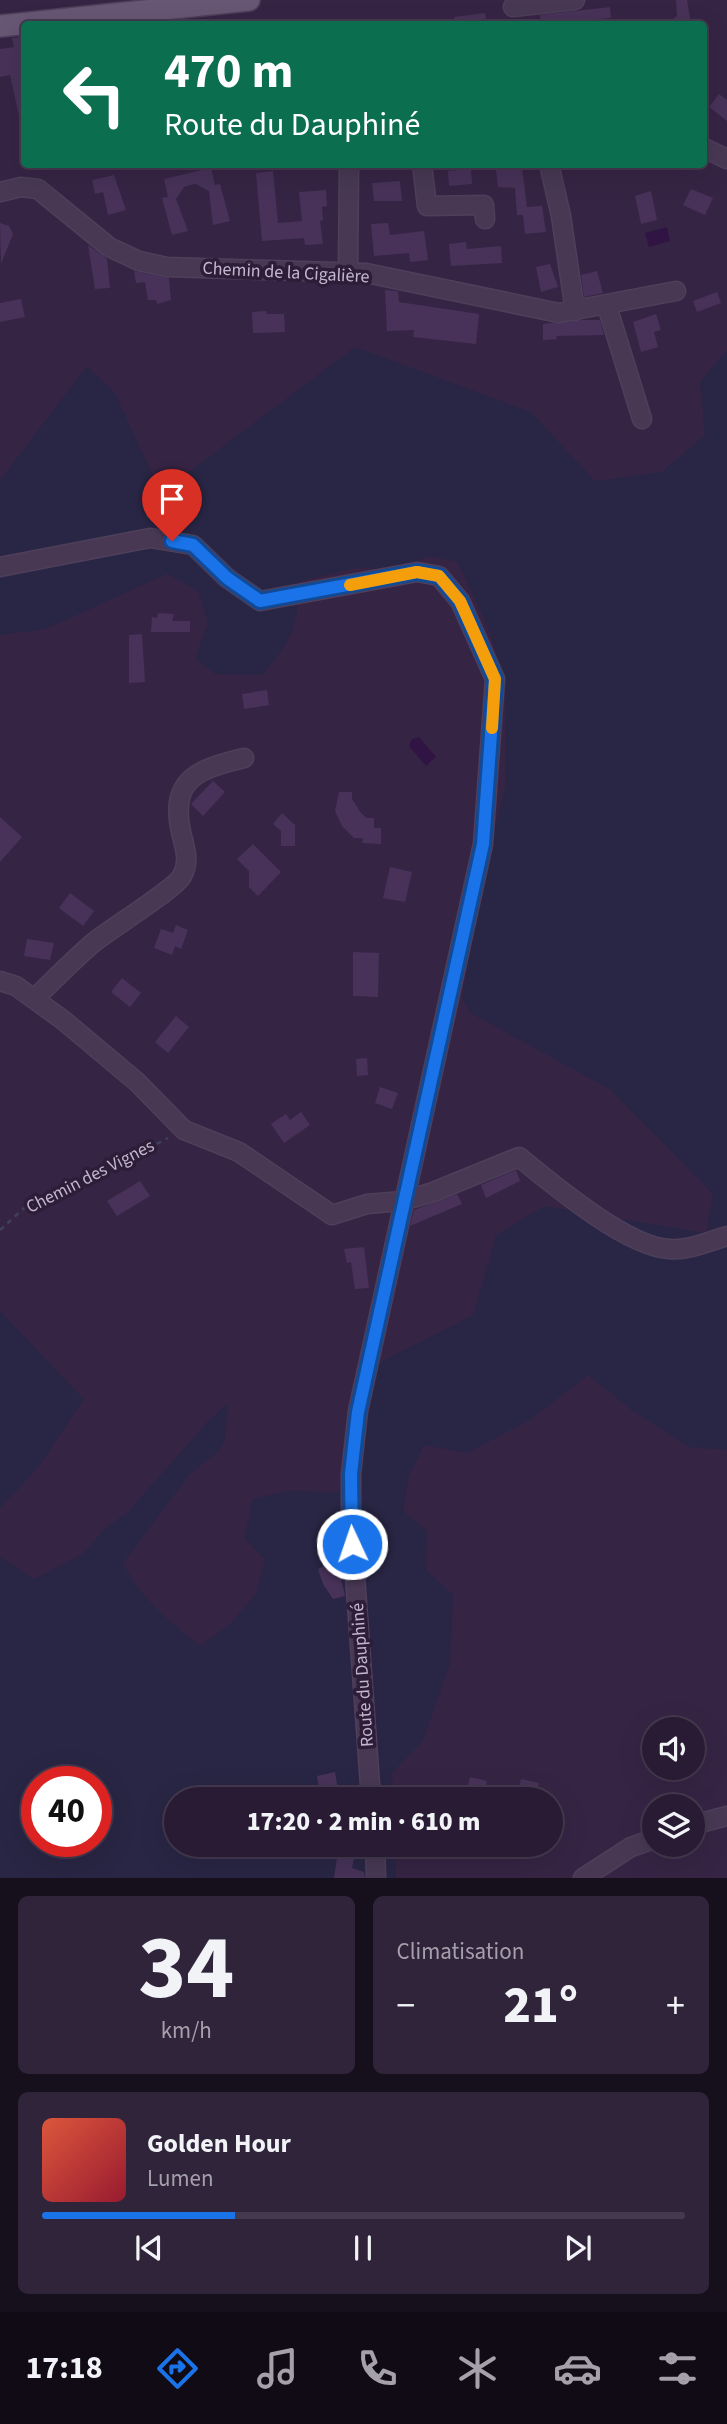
<!DOCTYPE html>
<html lang="fr">
<head>
<meta charset="utf-8">
<style>
  :root { --surface:#281b33; --page:#30243b; --text:#f1f3f6; --muted:#a5a1ac; --line:#44394e; --accent:#1a73e8 }
  body { margin:0; font-family:"Source Sans 3",sans-serif; background:var(--page); color:var(--text); height:100vh; display:flex; flex-direction:column; font-size:26px; white-space:nowrap }
  * { box-sizing:border-box; margin:0 }
  p { font-size:23px; color:var(--muted) }
  .icon { flex:none; width:38px; height:38px; fill:none; stroke:currentColor; stroke-width:2; stroke-linecap:round; stroke-linejoin:round }
  .map { position:relative; height:1878px; overflow:hidden }
  .panel { display:flex; flex-direction:column; gap:18px; padding:18px; background:#160f1c; flex:1 }
  .panel>* { flex:none }
  .guide { position:absolute; left:21px; top:21px; width:686px; height:147px; border-radius:7px; box-shadow:0 7px 28px #0002,0 0 0 2px var(--line); background:#0b6e4f; color:#fff; overflow:hidden }
  .fabs { position:absolute; left:642px; top:1717px; display:grid; gap:14px }
  .fabs a { display:grid; place-items:center; width:63px; height:63px; border-radius:50%; background:var(--surface); box-shadow:0 7px 28px #0002,0 0 0 2px var(--line); font-size:35px }
  .speed { position:absolute; left:21px; top:1766px; display:flex; gap:14px; font-size:35px; font-weight:700; text-align:center }
  .speed>* { display:grid; place-content:center; width:91px; height:91px; border-radius:50%; background:var(--surface); box-shadow:0 7px 28px #0002,0 0 0 2px var(--line); line-height:1 }
  .speed .limit { border:10px solid #d22; background:#fff; color:#111 }
  .pin { position:absolute; display:grid; place-items:center; width:60px; height:60px; color:#fff; margin:-72px -30px; border-radius:50% 50% 50% 0; rotate:-45deg; box-shadow:0 0 7px #0007 }
  .pin .icon { rotate:45deg }
  .me { position:absolute; width:77px; margin:-38px; rotate:357deg; stroke-linejoin:round; filter:drop-shadow(0 0 5px #0008) }
  .turn { display:flex; align-items:center; gap:24px; height:147px; padding:0 28px; font-size:32px }
  .turn .icon { width:91px; height:91px; stroke-width:2.5 }
  .turn b { display:block; font-size:49px; line-height:60px }
  .big { font-size:52px; font-weight:800; line-height:1.1 }
  .panel .card { flex:1; display:flex; flex-direction:column; justify-content:center; gap:10px; min-width:0; padding:0 24px; border-radius:10px; background:var(--page) }
  .panel .dial { align-items:center; gap:0 }
  .dial b { font-size:91px; line-height:1 }
  .song { display:flex; align-items:center; gap:21px }
  .cover { width:84px; height:84px; border-radius:10px; background:linear-gradient(135deg,hsl(10 70% 55%),hsl(350 70% 35%)) }
  .played { height:7px; border-radius:4px; background:linear-gradient(90deg,var(--accent) 30%,var(--line) 30%) }
  .keys { display:flex; justify-content:space-around; direction:ltr }
  .heat { display:flex; justify-content:space-between; align-items:center; font-size:38px; direction:ltr }
  .panel .tiles { flex:1; display:grid; gap:18px; grid-template-columns:1fr 1fr }
  .card:last-child { grid-column:span 2 }
  .trip { position:absolute; left:164px; top:1787px; width:399px; height:70px; border-radius:35px; background:var(--surface); box-shadow:0 7px 28px #0002,0 0 0 2px var(--line); font-weight:800; line-height:70px; text-align:center }
  .menu { display:flex; height:112px; justify-content:space-around; align-items:center; background:#100b14; color:var(--muted) }
  .menu .icon { width:49px; height:49px }
  .menu .active { color:var(--accent) }
  .menu b { font-size:32px; color:var(--text) }
  .map>svg:first-child { display:block }
</style>
</head>
<body>
<div class="map">
<svg width="727" height="1878" viewBox="0 0 727 1878">
  <rect width="100%" height="100%" fill="#362444"/>
  <g fill="#292645" fill-rule="evenodd">
    <path d="M355,347L531,412L595,481L662,472L705,435L700,382L727,350V1450L689,1447L634,1412L588,1375L530,1420L467,1453L424,1445L409,1476L403,1511L427,1531L426,1570L453,1595L450,1664L423,1741L392,1773L393,1799H177V1844L395,1845L396,1878H0V1557L34,1579L84,1553L105,1528L127,1513L211,1418L228,1404L225,1440L219,1451L189,1475L123,1563C141,1599 170,1621 200,1646L231,1623L256,1593L265,1560L245,1539L252,1499L287,1491L340,1492L357,1374L473,1315L496,1235L544,1206L706,1233L713,1194L611,1090L469,1012L462,998L483,872L505,788L506,695L491,635L458,562L429,556L399,569L355,568L301,581C297,625 292,642 262,675L215,674L195,658L208,624L198,591L167,574L46,629L0,635V480L87,366L115,393L153,476L185,475ZM37,1782H96V1841H37Z"/>
    <path d="M0,1311L84,1399L40,1465L0,1509Z"/>
  </g>
  <g fill="#301544">
    <path d="M667,227L670,241L649,247L645,233Z"/>
    <path d="M419,737L436,757L426,766L409,746L412,739Z"/>
  </g>
  <g fill="#483259">
    <path d="M676,0H687L691,24H666L677,16Z"/>
    <path d="M610,7L611,18L541,24L540,15Z"/>
    <path d="M485,13L487,24H455L454,17Z"/>
    <path d="M24,37V119L20,120L10,75L0,77V49L14,47L12,38Z"/>
    <path d="M719,94L727,100V121L709,107Z"/>
    <path d="M522,167L527,207L542,206L546,232L525,234L523,215H517L515,188L498,187L496,170Z"/>
    <path d="M211,168L215,185L220,184L230,221L213,225L209,191L196,184L190,185L184,187L176,199L188,231L172,235L162,198L168,197L164,179Z"/>
    <path d="M471,169L472,184L449,186L448,171Z"/>
    <path d="M273,171L278,223L302,221L299,192L326,190L327,206L322,207L323,220L320,221L323,244L305,245L304,238L262,241L256,173Z"/>
    <path d="M114,175L126,210L108,215L103,192L95,194L92,180Z"/>
    <path d="M400,181L402,201H374L372,183Z"/>
    <path d="M691,189L713,198L705,215L683,205Z"/>
    <path d="M651,191L657,220L641,224L635,196Z"/>
    <path d="M0,223L9,226L13,234L1,264Z"/>
    <path d="M388,223L390,235L424,231L428,260L410,262L409,253L374,256L371,224Z"/>
    <path d="M466,242L467,249L501,246L502,263L451,266L449,244Z"/>
    <path d="M88,245L107,259L110,288L95,289Z"/>
    <path d="M550,264L558,287L541,292L536,267Z"/>
    <path d="M134,271L169,278L171,300L157,304L156,300H148L145,282L136,283Z"/>
    <path d="M597,271L603,293L584,297L581,275Z"/>
    <path d="M385,290L398,291L399,302L479,314L476,344L413,337L414,330L387,331Z"/>
    <path d="M717,292L721,303L697,312L693,301Z"/>
    <path d="M21,299L25,317L0,322V303Z"/>
    <path d="M266,311L267,314H284L285,332L253,333L252,312Z"/>
    <path d="M656,314L661,330L654,332L658,347L641,352L633,322Z"/>
    <path d="M581,320H600L604,335L556,336L557,339L543,340V324Z"/>
    <path d="M158,613L174,614L172,621H190V632H151L152,617L157,618Z"/>
    <path d="M142,634L145,682L129,683V635Z"/>
    <path d="M267,690L269,705L244,709L242,694Z"/>
    <path d="M213,781L225,792L203,816L191,804Z"/>
    <path d="M339,792H352V799L361,813L366,818H374V828H381V844L362,843L363,838H354L342,826L335,811Z"/>
    <path d="M282,813L295,825V846H281V831L273,824Z"/>
    <path d="M0,817L22,837L0,862Z"/>
    <path d="M253,844L281,872L258,896L249,887V871L237,859Z"/>
    <path d="M390,867L412,872L405,902L383,898Z"/>
    <path d="M70,893L94,911L83,926L59,908Z"/>
    <path d="M176,925L188,930L181,949L175,946L172,955L154,948L161,929L173,933Z"/>
    <path d="M27,939L54,943L50,960L24,956Z"/>
    <path d="M353,952L379,953L378,997L353,996Z"/>
    <path d="M122,978L141,993L130,1007L111,992Z"/>
    <path d="M176,1016L189,1027L168,1053L155,1042Z"/>
    <path d="M367,1058L368,1075L357,1076L356,1059Z"/>
    <path d="M380,1087L398,1093L392,1109L375,1103Z"/>
    <path d="M301,1112L310,1125L284,1143L271,1124L286,1114L290,1120Z"/>
    <path d="M516,1170L520,1181L486,1198L481,1185Z"/>
    <path d="M140,1181L150,1196L117,1216L107,1201Z"/>
    <path d="M457,1194L462,1204L410,1226L414,1210Z"/>
    <path d="M364,1247L369,1288L355,1289L351,1262L347,1263L344,1249Z"/>
    <path d="M337,1560L345,1596L333,1599L323,1584L318,1569Z"/>
    <path d="M335,1772L339,1796L321,1799L317,1776Z"/>
    <path d="M470,1777L487,1781L483,1799H465Z"/>
    <path d="M521,1779L539,1783L535,1799H516Z"/>
    <path d="M339,1844H357L352,1868L364,1872L365,1878H334Z"/>
  </g>
  <g fill="none" stroke-linecap="round" stroke-linejoin="round">
    <g stroke="#4e3f5a" stroke-width="21">
      <g id="minor">
        <path d="M513,7L575,0"/>
        <path d="M704,148L727,159"/>
        <path d="M422,164L427,206L484,205L485,219"/>
        <path d="M549,164L561,216L575,311"/>
        <path d="M0,192L21,187L38,189L109,247L139,261L167,267L366,273L559,313L676,291"/>
        <path d="M348,273L349,164"/>
        <path d="M607,306L642,419"/>
        <path d="M0,567L150,538L193,545L227,578L260,601L417,572L439,576L460,601L495,679L483,844L358,1411L351,1474V1520L371,1799"/>
        <path d="M0,981L16,986L63,1020L137,1082L184,1130L239,1152L332,1215L367,1204L403,1201L433,1192L519,1157C552,1184 627,1247 669,1249C687,1251 710,1241 727,1236"/>
        <path d="M35,998C54,980 73,960 93,943C110,929 175,889 182,876C189,863 186,852 183,840C167,781 194,770 244,758"/>
        <path d="M693,1825L727,1816"/>
        <path d="M375,1844L376,1878"/>
        <path d="M583,1878L631,1847L654,1839"/>
      </g>
    </g>
    <g stroke="#4e3f5a" stroke-width="24">
      <path id="major" d="M0,26L249,0"/>
    </g>
    <path stroke="#413f5d" stroke-width="2.5" stroke-dasharray="5 5" stroke-linecap="butt" d="M0,1230L23,1209L80,1184L168,1138"/>
    <use href="#minor" stroke="#483854" stroke-width="18"/>
    <use href="#major" stroke="#675674" stroke-width="21"/>
  </g>
  <g fill="none" stroke-linecap="round" stroke-linejoin="round">
    <g stroke="#114b97" stroke-width="18">
      <path id="route" d="M172,541L193,545L227,578L260,601L417,572L439,576L460,601L495,679L483,844L358,1412L351,1474L352,1544"/>
    </g>
    <use href="#route" stroke="#1a73e8" stroke-width="12"/>
    <path stroke="#f59e0b" stroke-width="12" d="M350,585L417,572L439,576L460,601L495,679L492,728"/>
  </g>
  <g text-anchor="middle" stroke-width="7" stroke-linejoin="round" paint-order="stroke">
    <g font-size="18" fill="#c4b6cd" stroke="#2d1d39">
      <text transform="translate(286 272) rotate(3)" y="6">Chemin de la Cigalière</text>
      <text transform="translate(90 1176) rotate(-27)" y="6">Chemin des Vignes</text>
      <text transform="translate(362 1675) rotate(-94)" y="6">Route du Dauphiné</text>
    </g>
  </g>
</svg>
<div class="fabs">
<a><svg class="icon" aria-label="sound" viewBox="0 0 24 24"><path d="M4 9h4l5-4v14l-5-4H4zM17 9q2 3 0 6"/></svg></a>
<a><svg class="icon" aria-label="layers" viewBox="0 0 24 24"><path d="M12 4l9 5-9 5-9-5zM3 14l9 5 9-5"/></svg></a>
</div>
<div class="speed"><div class="limit">40</div></div>
<div class="pin" style="left:172px;top:541px;background:#d93025"><svg class="icon" aria-label="arrive" viewBox="0 0 24 24"><path d="M6 21V4h12l-3 4 3 4H6"/></svg></div>
<svg class="me" style="left:352px;top:1544px" viewBox="-20 -20 40 40"><circle r="17" fill="#1a73e8" stroke="#fff" stroke-width="3"/><path d="M0-11L8 9 0 5-8 9z" fill="#fff"/></svg>
<div class="trip">17:20 · 2 min · 610 m</div>
<div class="guide">
<div class="turn"><svg class="icon" aria-label="left" viewBox="0 0 24 24"><path d="M17 20v-9H6M10 6l-5 5 5 5"/></svg><div><b>470 m</b>Route du Dauphiné</div></div>
</div>
</div>
<section class="panel">
<div class="tiles">
<div class="card dial"><b>34</b><p>km/h</p></div>
<div class="card"><p>Climatisation</p>
<div class="heat"><a>−</a><b class="big">21°</b><a>+</a></div>
</div>
<div class="card">
<div class="song"><i class="cover"></i><div><b>Golden Hour</b><p>Lumen</p></div></div>
<div class="played"></div>
<div class="keys"><svg class="icon" aria-label="previous" viewBox="0 0 24 24"><path d="M18 5L8 12l10 7zM5 5v14"/></svg><svg class="icon" aria-label="pause" viewBox="0 0 24 24"><path d="M8 5v14M16 5v14"/></svg><svg class="icon" aria-label="next" viewBox="0 0 24 24"><path d="M6 5l10 7-10 7zM19 5v14"/></svg></div>
</div>
</div>
</section>
<nav class="menu">
<b>17:18</b>
<svg class="icon active" aria-label="directions" viewBox="0 0 24 24"><path d="M12 3l9 9-9 9-9-9zM9 14v-3h6M13 9l2 2-2 2"/></svg>
<svg class="icon" aria-label="music" viewBox="0 0 24 24"><path d="M9 18V5l10-2v13"/><circle cx="6" cy="18" r="3"/><circle cx="16" cy="16" r="3"/></svg>
<svg class="icon" aria-label="phone" viewBox="0 0 24 24"><path d="M5 4h4l2 5-3 2q2 4 5 5l2-3 5 2v4C11 20 4 13 5 4z"/></svg>
<svg class="icon" aria-label="climate" viewBox="0 0 24 24"><path d="M12 3v18M4 7l16 10M4 17L20 7"/></svg>
<svg class="icon" aria-label="car" viewBox="0 0 24 24"><path d="M5 17H2v-5l4-1 3-4h7l3 4 3 1v5h-3M9 17h6M6 11h13"/><circle cx="7" cy="17" r="2"/><circle cx="17" cy="17" r="2"/></svg>
<svg class="icon" aria-label="filters" viewBox="0 0 24 24"><path d="M4 7h16M4 17h16"/><circle cx="9" cy="7" r="2"/><circle cx="15" cy="17" r="2"/></svg>
</nav>
</body>
</html>
